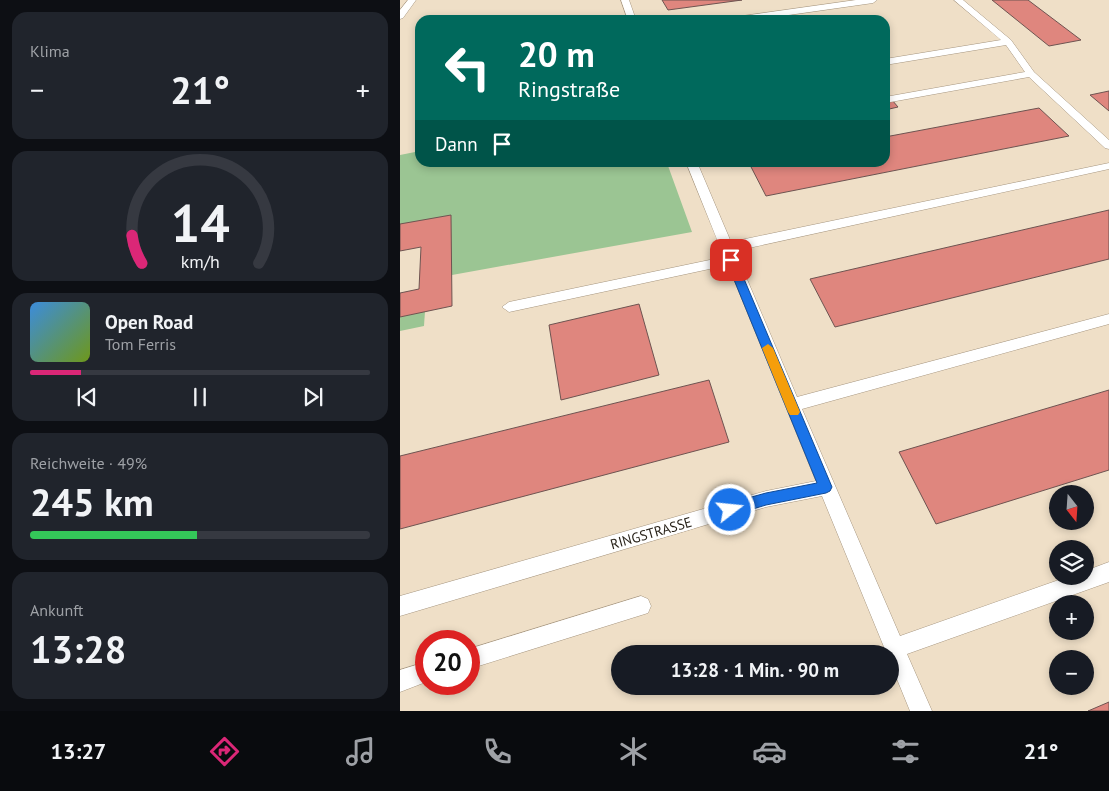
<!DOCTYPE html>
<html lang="de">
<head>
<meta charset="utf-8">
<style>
  :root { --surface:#171b24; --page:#20242c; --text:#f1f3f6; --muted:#9ea1a6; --line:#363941; --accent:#db2777 }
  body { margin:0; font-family:"PT Sans",sans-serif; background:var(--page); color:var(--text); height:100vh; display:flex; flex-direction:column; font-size:19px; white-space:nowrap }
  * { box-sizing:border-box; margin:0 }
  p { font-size:16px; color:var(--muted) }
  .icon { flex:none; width:28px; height:28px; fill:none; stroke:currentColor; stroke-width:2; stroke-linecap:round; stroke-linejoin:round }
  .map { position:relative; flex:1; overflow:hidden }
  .sheet { display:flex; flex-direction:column; gap:12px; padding:12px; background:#0d0f14; width:400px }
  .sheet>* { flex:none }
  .top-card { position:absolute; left:15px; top:15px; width:475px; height:152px; border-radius:15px; box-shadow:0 2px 8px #0003; background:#00695c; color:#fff; overflow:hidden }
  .needle { width:32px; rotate:163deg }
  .fabs { position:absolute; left:649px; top:485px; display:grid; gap:10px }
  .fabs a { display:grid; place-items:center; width:45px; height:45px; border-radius:50%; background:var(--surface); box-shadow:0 2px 8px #0003; font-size:25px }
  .speed { position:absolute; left:15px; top:630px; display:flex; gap:10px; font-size:25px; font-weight:700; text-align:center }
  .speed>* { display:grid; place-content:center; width:65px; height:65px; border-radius:50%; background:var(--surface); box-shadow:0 2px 8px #0003; line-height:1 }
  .speed .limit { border:8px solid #d22; background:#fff; color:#111 }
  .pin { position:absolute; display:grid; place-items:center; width:42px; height:42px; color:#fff; margin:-21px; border-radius:10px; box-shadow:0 2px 8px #0006 }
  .me { position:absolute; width:55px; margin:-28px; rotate:74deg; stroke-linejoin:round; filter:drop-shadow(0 0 4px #0008) }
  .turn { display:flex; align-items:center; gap:18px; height:105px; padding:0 20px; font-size:22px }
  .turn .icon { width:65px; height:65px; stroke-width:2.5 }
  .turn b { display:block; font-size:35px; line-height:42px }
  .then { display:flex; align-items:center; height:48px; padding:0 20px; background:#0003; gap:10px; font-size:19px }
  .big { font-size:38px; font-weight:700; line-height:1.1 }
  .sheet .card { flex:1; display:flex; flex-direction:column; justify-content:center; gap:8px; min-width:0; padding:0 18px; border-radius:15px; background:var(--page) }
  .sheet .dial { align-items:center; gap:0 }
  .dial svg { height:130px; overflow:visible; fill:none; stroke:var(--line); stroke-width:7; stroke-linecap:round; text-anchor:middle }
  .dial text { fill:var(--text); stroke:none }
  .song { display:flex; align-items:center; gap:15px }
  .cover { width:60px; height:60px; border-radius:8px; background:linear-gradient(135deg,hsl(210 70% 55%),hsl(80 70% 35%)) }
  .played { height:5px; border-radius:2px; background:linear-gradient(90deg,var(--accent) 15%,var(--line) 15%) }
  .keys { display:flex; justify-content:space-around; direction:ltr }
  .heat { display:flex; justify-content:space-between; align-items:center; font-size:28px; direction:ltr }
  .charge { height:8px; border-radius:4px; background:linear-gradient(90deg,#34c759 49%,var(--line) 0) }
  .trip { position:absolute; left:211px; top:645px; width:288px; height:50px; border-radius:25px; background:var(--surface); box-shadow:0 2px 8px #0003; font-weight:700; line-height:50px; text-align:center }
  .tab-bar { display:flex; height:80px; justify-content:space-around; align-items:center; background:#090b0e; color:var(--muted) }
  .tab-bar .icon { width:35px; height:35px }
  .tab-bar .selected { color:var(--accent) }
  .tab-bar b { font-size:22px; color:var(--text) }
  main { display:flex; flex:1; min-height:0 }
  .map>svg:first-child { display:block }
</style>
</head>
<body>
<main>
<section class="sheet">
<div class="card"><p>Klima</p>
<div class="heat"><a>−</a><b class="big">21°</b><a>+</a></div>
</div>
<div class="card dial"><svg viewBox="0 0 100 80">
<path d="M14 69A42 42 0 1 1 86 69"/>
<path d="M14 69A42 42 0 0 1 8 52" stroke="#db2777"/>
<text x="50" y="56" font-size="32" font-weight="700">14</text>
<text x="50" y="72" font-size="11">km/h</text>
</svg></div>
<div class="card">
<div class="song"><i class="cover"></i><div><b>Open Road</b><p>Tom Ferris</p></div></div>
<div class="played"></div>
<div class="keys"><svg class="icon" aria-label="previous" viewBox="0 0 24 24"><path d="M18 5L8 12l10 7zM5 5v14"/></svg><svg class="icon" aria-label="pause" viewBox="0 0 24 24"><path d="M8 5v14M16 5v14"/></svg><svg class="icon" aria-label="next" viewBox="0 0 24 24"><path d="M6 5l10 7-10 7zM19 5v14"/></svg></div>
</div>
<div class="card"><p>Reichweite · 49%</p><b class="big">245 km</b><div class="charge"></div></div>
<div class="card"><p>Ankunft</p><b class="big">13:28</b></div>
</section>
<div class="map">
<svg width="709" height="711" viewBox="0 0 709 711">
  <rect width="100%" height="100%" fill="#efdfc7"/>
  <g fill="#9bc593">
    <path d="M20,151V162L267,163L292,232L52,275L0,224V155Z"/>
    <path d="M25,311L24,326L0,331V317Z"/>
  </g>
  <g fill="#df867e" stroke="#6e5451">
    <path d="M262,0H342L268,10Z"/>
    <path d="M592,0H628L681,40L649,46Z"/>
    <path d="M709,91V111L690,95Z"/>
    <path d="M486,93L498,107L485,110Z"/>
    <path d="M639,108L669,136L366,196L349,163L485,162V137Z"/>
    <path d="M709,210V259L435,327L410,279Z"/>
    <path d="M51,215L52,306L0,317V293L19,289L21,247L0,251V224Z"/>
    <path d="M239,304L259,375L161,400L149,325Z"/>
    <path d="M309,380L329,442L0,529V456Z"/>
    <path d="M709,390V470L536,524L499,452Z"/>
    <path d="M709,702V711H688Z"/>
  </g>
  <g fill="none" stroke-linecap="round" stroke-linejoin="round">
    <g stroke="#a69680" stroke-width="1">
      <g id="service">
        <path d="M8,0H16L3,18L0,19V10Z"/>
        <path d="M221,0H229L236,20H228Z"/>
        <path d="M456,0H477L473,3L354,20H332L336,17Z"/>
        <path d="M554,0H563L611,40L634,72L709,140V149L705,148L629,77L485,103V97L625,72L606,45L485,65V59L601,40Z"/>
        <path d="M286,162H297L331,242L709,163V169L335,251L397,397L709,314V324L402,409L500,636L670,576H685V571L709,562V582L507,654L532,711H510L490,662V654H485L484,647L422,496L366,507L0,616V596L366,491L416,481L328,265L109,312L102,307L109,302L324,257Z"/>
        <path d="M241,596L248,599L251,606L248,613L69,669V649Z"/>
        <path d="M26,662V682L0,692V670Z"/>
      </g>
    </g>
    <use href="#service" fill="#fff" fill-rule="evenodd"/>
  </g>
  <path fill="#1a73e8" stroke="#114b97" d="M331,257L336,260L432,487L430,491L426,493L366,505L330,516L325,514L323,510L325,505L330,503L366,493L417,483L326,260Z"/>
  <path fill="#f59e0b" d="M368,344L373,348L400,412L398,415H390L388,412L362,348Z"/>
  <g text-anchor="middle" stroke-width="5" stroke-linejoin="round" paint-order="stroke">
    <g font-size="14" fill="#251f16" stroke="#fff">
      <text transform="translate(251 533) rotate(-16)" y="5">RINGSTRASSE</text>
    </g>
  </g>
</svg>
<div class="fabs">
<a><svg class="needle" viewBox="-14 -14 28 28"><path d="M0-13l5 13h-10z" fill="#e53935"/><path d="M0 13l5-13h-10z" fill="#9ea1a6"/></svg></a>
<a><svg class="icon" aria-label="layers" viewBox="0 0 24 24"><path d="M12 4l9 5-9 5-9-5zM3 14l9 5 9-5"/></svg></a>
<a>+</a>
<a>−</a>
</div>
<div class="speed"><div class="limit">20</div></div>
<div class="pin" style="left:331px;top:260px;background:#d93025"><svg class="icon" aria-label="arrive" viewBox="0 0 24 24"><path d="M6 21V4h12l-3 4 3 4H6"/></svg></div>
<svg class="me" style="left:330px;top:510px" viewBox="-20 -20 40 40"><circle r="17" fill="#1a73e8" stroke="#fff" stroke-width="3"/><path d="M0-11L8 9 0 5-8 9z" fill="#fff"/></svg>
<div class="trip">13:28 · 1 Min. · 90 m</div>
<div class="top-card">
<div class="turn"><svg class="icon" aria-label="left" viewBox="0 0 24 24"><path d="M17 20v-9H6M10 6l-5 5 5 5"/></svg><div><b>20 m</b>Ringstraße</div></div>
<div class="then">Dann<svg class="icon" aria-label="arrive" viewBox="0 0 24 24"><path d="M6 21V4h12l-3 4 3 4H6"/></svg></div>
</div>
</div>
</main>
<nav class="tab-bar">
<b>13:27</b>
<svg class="icon selected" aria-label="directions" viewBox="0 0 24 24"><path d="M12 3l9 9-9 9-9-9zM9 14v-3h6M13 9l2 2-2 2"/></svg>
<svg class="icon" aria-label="music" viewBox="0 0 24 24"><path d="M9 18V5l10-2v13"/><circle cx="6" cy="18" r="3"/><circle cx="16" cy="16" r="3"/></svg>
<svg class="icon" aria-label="phone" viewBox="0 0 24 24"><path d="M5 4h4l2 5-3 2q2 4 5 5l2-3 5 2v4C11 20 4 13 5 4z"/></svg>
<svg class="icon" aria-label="climate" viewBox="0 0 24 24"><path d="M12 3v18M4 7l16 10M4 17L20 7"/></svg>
<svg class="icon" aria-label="car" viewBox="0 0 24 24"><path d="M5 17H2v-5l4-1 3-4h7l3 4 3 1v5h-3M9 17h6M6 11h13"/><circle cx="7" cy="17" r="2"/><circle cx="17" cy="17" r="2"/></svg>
<svg class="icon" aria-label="filters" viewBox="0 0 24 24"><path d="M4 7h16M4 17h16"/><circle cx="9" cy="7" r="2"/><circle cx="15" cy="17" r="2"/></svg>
<b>21°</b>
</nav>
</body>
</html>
